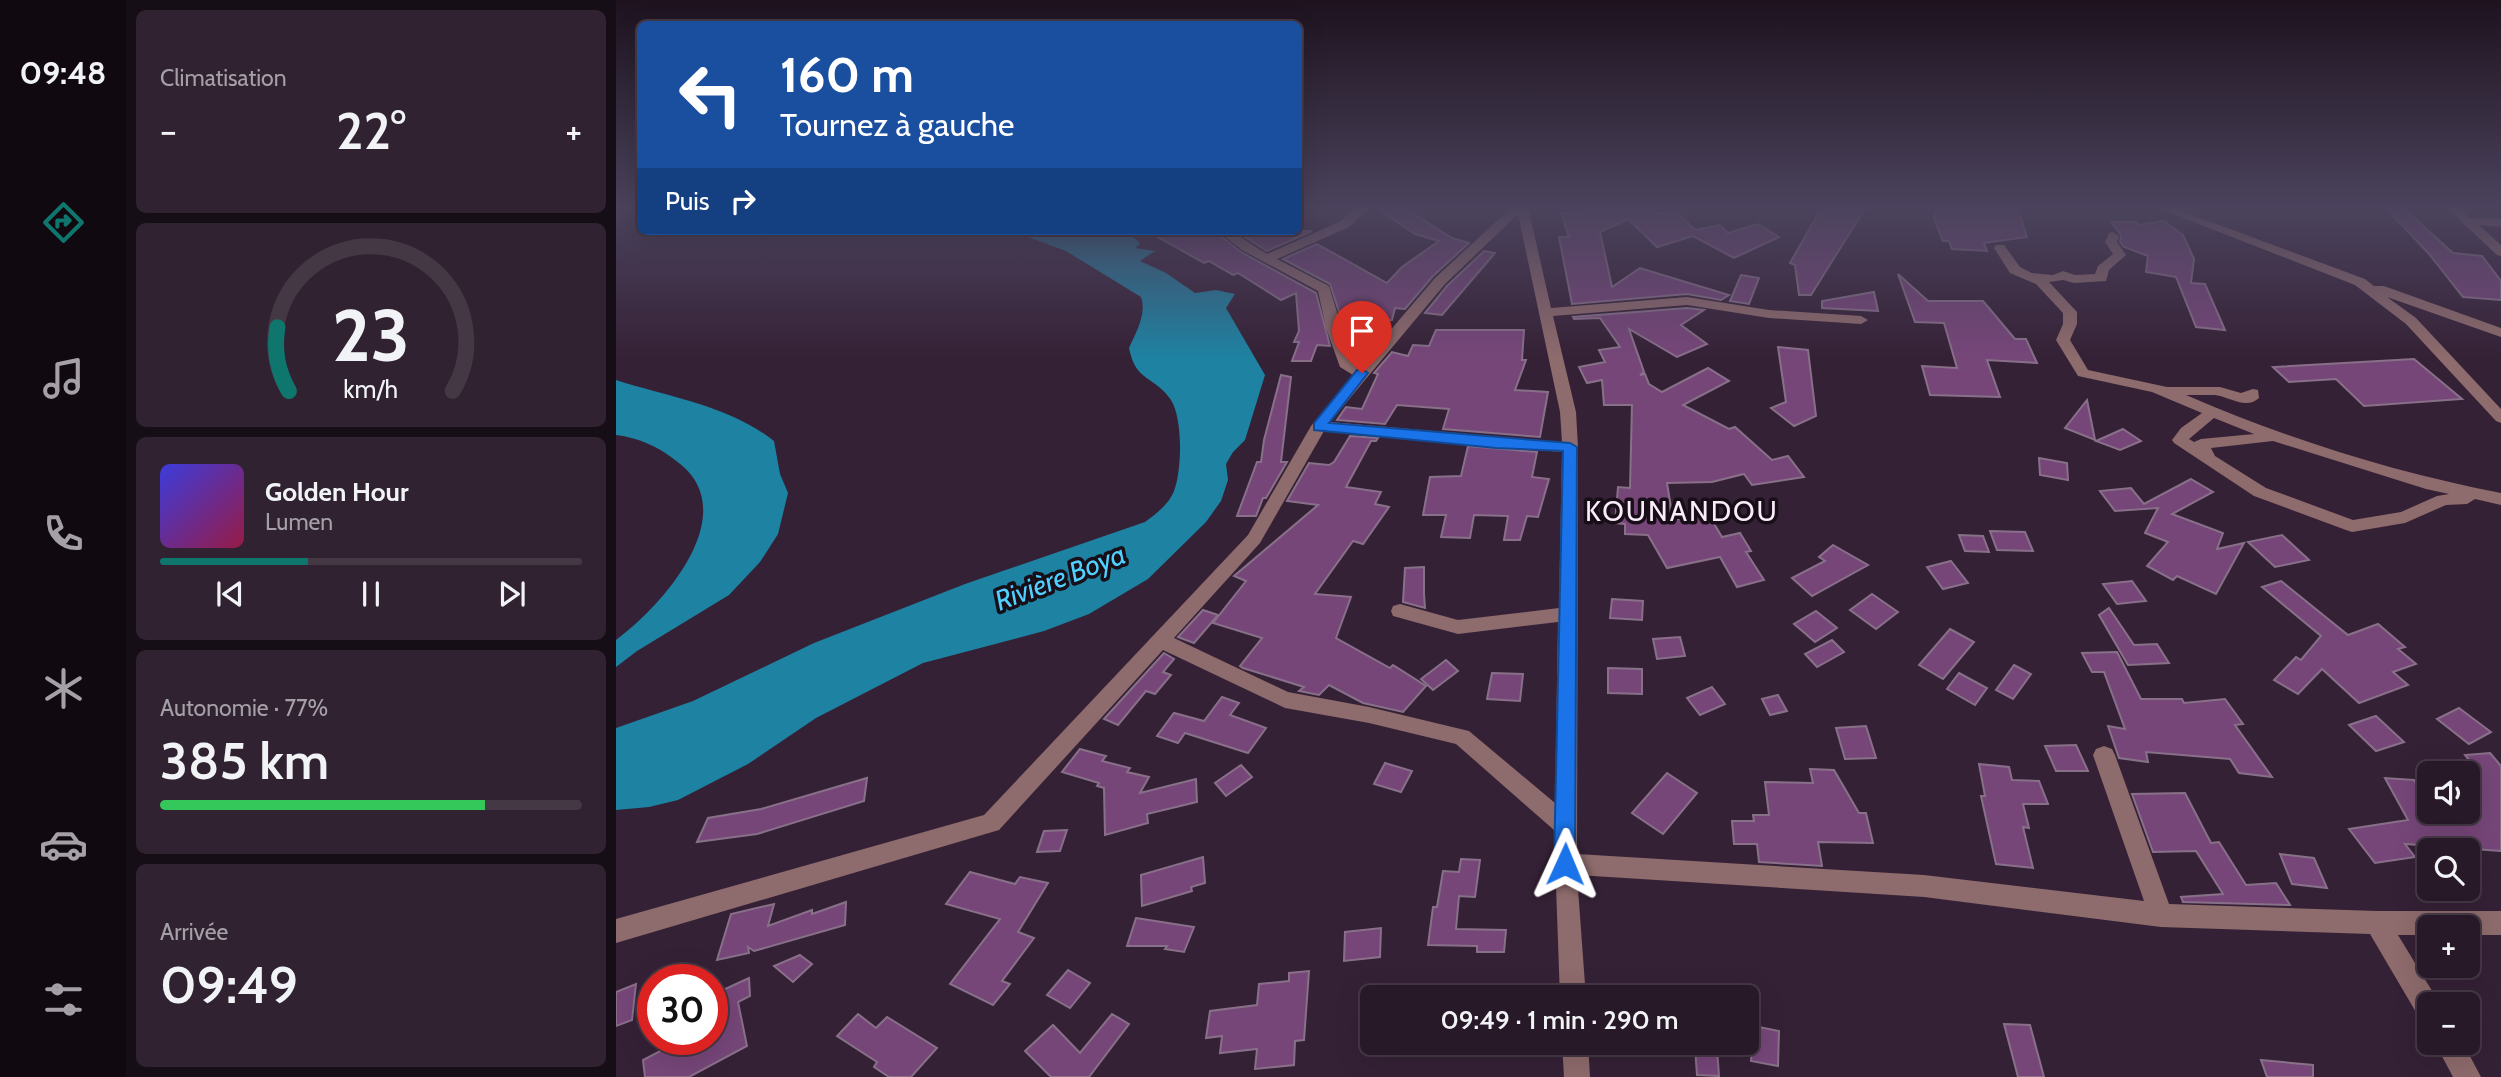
<!DOCTYPE html>
<html lang="fr">
<head>
<meta charset="utf-8">
<style>
  :root { --surface:#281928; --page:#302230; --text:#f1f3f6; --muted:#a5a0a8; --line:#443845; --accent:#0f766e }
  body { margin:0; font-family:Cabin,sans-serif; background:var(--page); color:var(--text); height:100vh; display:flex; flex-direction:column; font-size:26px; white-space:nowrap }
  * { box-sizing:border-box; margin:0 }
  p { font-size:23px; color:var(--muted) }
  .icon { flex:none; width:38px; height:38px; fill:none; stroke:currentColor; stroke-width:2; stroke-linecap:round; stroke-linejoin:round }
  .map { position:relative; flex:1; overflow:hidden }
  .side { display:flex; flex-direction:column; gap:10px; padding:10px; background:#160e16; width:490px }
  .side>* { flex:none }
  .top-card { position:absolute; left:21px; top:21px; width:665px; height:214px; border-radius:10px; box-shadow:0 7px 28px #0002,0 0 0 2px var(--line); background:#1a4fa0; color:#fff; overflow:hidden }
  .controls { position:absolute; left:1801px; top:761px; display:grid; gap:14px }
  .controls a { display:grid; place-items:center; width:63px; height:63px; border-radius:10px; background:var(--surface); box-shadow:0 7px 28px #0002,0 0 0 2px var(--line); font-size:35px }
  .speed { position:absolute; left:21px; top:964px; display:flex; gap:14px; font-size:35px; font-weight:700; text-align:center }
  .speed>* { display:grid; place-content:center; width:91px; height:91px; border-radius:50%; background:var(--surface); box-shadow:0 7px 28px #0002,0 0 0 2px var(--line); line-height:1 }
  .speed .limit { border:10px solid #d22; background:#fff; color:#111 }
  .pin { position:absolute; display:grid; place-items:center; width:60px; height:60px; color:#fff; margin:-72px -30px; border-radius:50% 50% 50% 0; rotate:-45deg; box-shadow:0 0 7px #0007 }
  .pin .icon { rotate:45deg }
  .me { position:absolute; width:77px; margin:-38px; rotate:1deg; stroke-linejoin:round; filter:drop-shadow(0 0 5px #0008) }
  .turn { display:flex; align-items:center; gap:24px; height:147px; padding:0 28px; font-size:32px }
  .turn .icon { width:91px; height:91px; stroke-width:2.5 }
  .turn b { display:block; font-size:49px; line-height:60px }
  .then { display:flex; align-items:center; height:66px; padding:0 28px; background:#0003; gap:14px; font-size:26px }
  .big { font-size:52px; font-weight:600; line-height:1.1 }
  .side .tile { flex:1; display:flex; flex-direction:column; justify-content:center; gap:10px; min-width:0; padding:0 24px; border-radius:10px; background:var(--page) }
  .side .dial { align-items:center; gap:0 }
  .dial svg { height:182px; overflow:visible; fill:none; stroke:var(--line); stroke-width:7; stroke-linecap:round; text-anchor:middle }
  .dial text { fill:var(--text); stroke:none }
  .song { display:flex; align-items:center; gap:21px }
  .cover { width:84px; height:84px; border-radius:10px; background:linear-gradient(135deg,hsl(240 70% 55%),hsl(340 70% 35%)) }
  .played { height:7px; border-radius:4px; background:linear-gradient(90deg,var(--accent) 35%,var(--line) 35%) }
  .keys { display:flex; justify-content:space-around; direction:ltr }
  .heat { display:flex; justify-content:space-between; align-items:center; font-size:38px; direction:ltr }
  .charge { height:10px; border-radius:5px; background:linear-gradient(90deg,#34c759 77%,var(--line) 0) }
  .trip { position:absolute; left:744px; top:985px; width:399px; height:70px; border-radius:10px; background:var(--surface); box-shadow:0 7px 28px #0002,0 0 0 2px var(--line); font-weight:600; line-height:70px; text-align:center }
  main { display:flex; flex:1; min-height:0 }
  .tabs { display:flex; flex-direction:column; width:126px; justify-content:space-around; align-items:center; background:#100a10; color:var(--muted) }
  .tabs .icon { width:49px; height:49px }
  .tabs .selected { color:var(--accent) }
  .tabs b { font-size:32px; color:var(--text) }
  .map>svg:first-child { display:block }
</style>
</head>
<body>
<main>
<nav class="tabs">
<b>09:48</b>
<svg class="icon selected" aria-label="directions" viewBox="0 0 24 24"><path d="M12 3l9 9-9 9-9-9zM9 14v-3h6M13 9l2 2-2 2"/></svg>
<svg class="icon" aria-label="music" viewBox="0 0 24 24"><path d="M9 18V5l10-2v13"/><circle cx="6" cy="18" r="3"/><circle cx="16" cy="16" r="3"/></svg>
<svg class="icon" aria-label="phone" viewBox="0 0 24 24"><path d="M5 4h4l2 5-3 2q2 4 5 5l2-3 5 2v4C11 20 4 13 5 4z"/></svg>
<svg class="icon" aria-label="climate" viewBox="0 0 24 24"><path d="M12 3v18M4 7l16 10M4 17L20 7"/></svg>
<svg class="icon" aria-label="car" viewBox="0 0 24 24"><path d="M5 17H2v-5l4-1 3-4h7l3 4 3 1v5h-3M9 17h6M6 11h13"/><circle cx="7" cy="17" r="2"/><circle cx="17" cy="17" r="2"/></svg>
<svg class="icon" aria-label="filters" viewBox="0 0 24 24"><path d="M4 7h16M4 17h16"/><circle cx="9" cy="7" r="2"/><circle cx="15" cy="17" r="2"/></svg>
</nav>
<section class="side">
<div class="tile"><p>Climatisation</p>
<div class="heat"><a>−</a><b class="big">22°</b><a>+</a></div>
</div>
<div class="tile dial"><svg viewBox="0 0 100 80">
<path d="M14 69A42 42 0 1 1 86 69"/>
<path d="M14 69A42 42 0 0 1 9 41" stroke="#0f766e"/>
<text x="50" y="56" font-size="32" font-weight="700">23</text>
<text x="50" y="72" font-size="11">km/h</text>
</svg></div>
<div class="tile">
<div class="song"><i class="cover"></i><div><b>Golden Hour</b><p>Lumen</p></div></div>
<div class="played"></div>
<div class="keys"><svg class="icon" aria-label="previous" viewBox="0 0 24 24"><path d="M18 5L8 12l10 7zM5 5v14"/></svg><svg class="icon" aria-label="pause" viewBox="0 0 24 24"><path d="M8 5v14M16 5v14"/></svg><svg class="icon" aria-label="next" viewBox="0 0 24 24"><path d="M6 5l10 7-10 7zM19 5v14"/></svg></div>
</div>
<div class="tile"><p>Autonomie · 77%</p><b class="big">385 km</b><div class="charge"></div></div>
<div class="tile"><p>Arrivée</p><b class="big">09:49</b></div>
</section>
<div class="map">
<svg width="1885" height="1077" viewBox="0 0 1885 1077">
  <rect width="100%" height="100%" fill="#352136"/>
  <g fill="#1e82a2">
    <path d="M396,231H510L524,243L520,248L539,251L524,261L550,273L579,293L600,290L619,294L610,308L649,375L629,440L617,452L610,464L612,480L605,501L590,522L532,579L473,614L428,631L307,663L200,718L132,764L62,800L33,807L0,810V728L77,701L198,643L349,584L529,522C540,514 553,504 558,491C566,470 567,419 555,400C538,375 520,383 513,348C520,332 531,314 525,297L450,251Z"/>
    <path d="M0,380C53,397 114,406 158,441L164,474L172,493L162,534L144,562L113,595L21,651L0,667V640C48,605 131,510 59,460C41,446 23,438 0,435Z"/>
  </g>
  <g fill="#764679" stroke="#887089" stroke-width="2">
    <path d="M759,207H787L836,238L853,243L817,276L789,309L779,308L776,320H772L753,351L735,349L714,284L667,259L701,244L771,283L786,267L823,241L799,234Z"/>
    <path d="M1019,207H1038L1036,209L1041,214L1059,210L1079,230L1104,225L1112,233L1142,224L1163,237L1118,258L1077,236L1041,247L1012,219L984,232L996,287L1024,268L1113,295L1105,300L1071,294L956,304L943,237H953L945,213Z"/>
    <path d="M1206,207H1250L1195,295H1183L1179,265L1174,263Z"/>
    <path d="M1320,207H1401L1411,237L1368,243L1371,251L1336,249L1333,241H1327L1318,219Z"/>
    <path d="M1769,207H1786L1837,253L1866,256L1885,281V300L1847,297L1813,254Z"/>
    <path d="M1548,221L1567,235L1578,259L1575,283L1589,284L1609,330L1580,327L1560,277L1530,272L1532,256L1508,247L1504,242L1505,235L1495,222H1520L1522,225Z"/>
    <path d="M531,231H598L625,252L700,293L714,346L701,345L695,361H676L683,342H678L683,331L680,293L665,300L622,273L617,275L593,261L588,263Z"/>
    <path d="M620,231H696L651,251Z"/>
    <path d="M868,251L879,253L826,315L809,313L831,286Z"/>
    <path d="M1282,274L1312,301H1367L1399,339H1410L1421,363L1371,360L1384,397L1314,395L1306,366L1341,368L1328,323L1299,322Z"/>
    <path d="M1125,275L1143,278L1133,304L1114,301Z"/>
    <path d="M1258,292L1262,311L1206,308V301Z"/>
    <path d="M1071,308L1088,310L1065,325L1091,344L1061,357L1013,329L1028,372L1024,375L1029,374L1033,384L1046,392L1092,368L1113,381L1067,405L1113,429L1119,427L1156,460L1172,456L1188,477L1136,485L1128,474L1096,482L1051,483L1057,520L1091,512L1106,537L1124,533L1135,551L1130,552L1148,580L1121,587L1104,557L1051,568L1032,535L1009,534V524L999,523L1002,487L1014,488L1016,405H988L986,380L971,383L963,367L989,362L983,350L1004,347L984,318L958,319L957,317Z"/>
    <path d="M820,330H908L906,360H910L899,390L932,392L924,437L827,429L833,409L781,405L769,424L721,420L730,407L746,409L762,374L758,373L776,352L792,356L797,345L813,346Z"/>
    <path d="M1162,347L1192,350L1200,416L1178,426L1155,408L1170,402Z"/>
    <path d="M1798,359L1846,399L1748,406L1720,379L1673,382L1657,367Z"/>
    <path d="M665,375L675,377L665,462H671L650,498H647L640,516H621L641,462H645L648,440Z"/>
    <path d="M1471,400L1479,440L1449,428Z"/>
    <path d="M1507,429L1525,441L1504,450L1480,441Z"/>
    <path d="M734,436L762,438L760,441H755L730,487L765,492L759,504L773,507L747,544L737,541L699,594L735,597L720,638L774,668L777,665L810,686L787,712L747,703L713,685L703,695L683,691L688,687L627,668L624,666L646,638L597,623L630,581L618,576L702,505L671,501L693,463L713,465L718,462Z"/>
    <path d="M852,446L921,452L916,477L933,479L922,517L911,516L904,540H888L892,516L858,515L854,538L825,537L830,515H807L814,477L845,476Z"/>
    <path d="M1423,458L1451,463L1452,480L1424,475Z"/>
    <path d="M1575,479L1597,492L1556,514L1607,533L1601,549L1628,543L1600,594L1561,576L1557,580L1531,566L1552,542L1529,533L1542,508L1499,511L1484,491L1515,488L1528,504Z"/>
    <path d="M1374,531L1409,532L1417,551L1381,550Z"/>
    <path d="M1343,535L1367,536L1373,552L1349,551Z"/>
    <path d="M1666,535L1693,560L1659,567L1632,542Z"/>
    <path d="M1217,545L1252,565L1196,596L1176,578L1209,561L1203,557Z"/>
    <path d="M1335,561L1352,583L1327,589L1311,567Z"/>
    <path d="M808,567V594L809,608L787,602L789,568Z"/>
    <path d="M1516,581L1530,601L1501,604L1487,584Z"/>
    <path d="M1665,581L1732,635L1762,624L1789,647L1782,649L1800,664L1777,672L1792,685L1743,703L1706,669L1682,694L1658,680L1680,657L1685,660L1705,636L1646,587Z"/>
    <path d="M1256,594L1282,612L1260,629L1234,610Z"/>
    <path d="M996,599L1027,601L1026,620L994,618Z"/>
    <path d="M1493,608L1518,645L1541,644L1553,663L1512,665L1483,615Z"/>
    <path d="M587,610L602,615L578,643L562,637Z"/>
    <path d="M1200,611L1221,628L1199,642L1178,624Z"/>
    <path d="M1334,629L1358,642L1327,679L1303,665Z"/>
    <path d="M1064,637L1069,656L1041,659L1037,639Z"/>
    <path d="M1216,640L1228,652L1201,667L1189,654Z"/>
    <path d="M1501,652L1525,699H1566L1568,703L1609,699L1627,724L1619,725L1656,777L1623,773L1614,759L1530,752L1532,762L1503,758L1492,726L1509,729L1488,672H1476L1466,653Z"/>
    <path d="M548,653L558,659L547,672L555,675L539,694L530,691L502,725L488,719Z"/>
    <path d="M830,660L842,671L817,690L805,679Z"/>
    <path d="M1398,665L1415,674L1397,699L1380,690Z"/>
    <path d="M992,668L1026,669V694L992,693Z"/>
    <path d="M876,673L907,674L904,701L871,699Z"/>
    <path d="M1343,673L1371,688L1359,705L1331,689Z"/>
    <path d="M1096,687L1109,704L1084,715L1071,698Z"/>
    <path d="M1162,695L1171,711L1154,715L1146,699Z"/>
    <path d="M606,697L623,703L614,715L650,728L632,753L569,733L562,743L541,736L558,713L588,721Z"/>
    <path d="M1843,708L1875,732L1853,744L1821,719Z"/>
    <path d="M1760,716L1788,742L1760,751L1733,725Z"/>
    <path d="M1250,726L1260,758L1229,759L1220,728Z"/>
    <path d="M1460,745L1472,771H1440L1429,746Z"/>
    <path d="M464,749L490,756L486,761L514,768L511,772L533,777L524,793L580,779L581,802L531,814L532,823L489,835L488,788L481,786L483,783L446,772Z"/>
    <path d="M1874,753L1885,766V851L1789,844L1799,857L1759,863L1733,829L1792,820L1769,778L1798,780L1813,807V812H1816L1821,821L1852,823V768L1858,766L1849,755Z"/>
    <path d="M769,763L796,771L785,792L758,784Z"/>
    <path d="M1363,764L1393,767L1396,780L1423,781L1432,804H1407L1413,828L1407,827L1417,868L1380,864L1365,796H1369Z"/>
    <path d="M625,765L636,777L610,796L599,783Z"/>
    <path d="M1194,769L1218,770L1243,813H1250L1257,843L1202,842L1206,866L1143,862L1141,844H1118L1116,821H1138L1137,815H1153L1149,782L1197,783Z"/>
    <path d="M1051,773L1081,793L1047,834L1016,813Z"/>
    <path d="M251,778L248,801L141,834L81,842L92,818L145,809Z"/>
    <path d="M1569,793L1595,843L1603,842L1630,885L1660,883L1674,905L1567,902L1565,897L1607,894L1580,851L1537,852L1516,794Z"/>
    <path d="M451,830L444,851L421,852L428,831Z"/>
    <path d="M1664,854L1698,858L1711,888L1676,884Z"/>
    <path d="M587,857L589,883L575,887L576,891L526,906L525,875Z"/>
    <path d="M845,859L864,860L859,897L843,896L840,929L890,930L888,952H861V946L812,945L817,907H821L827,871L843,872Z"/>
    <path d="M354,872L399,884L404,877L432,883L402,932L418,938L386,981L394,984L377,1005L334,984L384,919L330,904Z"/>
    <path d="M230,902L229,925L138,951L132,947L133,953L101,960L115,914L158,904L152,926L196,910V914Z"/>
    <path d="M520,918L578,927L568,952L549,949L551,946H511Z"/>
    <path d="M765,928L764,957L728,961L729,932Z"/>
    <path d="M184,955L196,964L177,982L158,966Z"/>
    <path d="M452,970L474,983L454,1008L431,995Z"/>
    <path d="M693,971L688,1040L679,1041L678,1065L639,1069L641,1049L604,1053L606,1036L590,1038L594,1011L641,1005L643,984L673,981V973Z"/>
    <path d="M133,978L134,996L122,1002L131,1046L73,1077H29L27,1060L65,1040H96V995Z"/>
    <path d="M20,984L16,1020L0,1026V992Z"/>
    <path d="M242,1014L260,1028L271,1017L321,1048L295,1077H273L258,1067L261,1062L221,1036Z"/>
    <path d="M496,1014L513,1024L473,1077H435L409,1051L437,1025L464,1053Z"/>
    <path d="M1388,1024L1414,1025L1428,1077H1402Z"/>
    <path d="M1138,1026L1163,1031L1162,1066L1135,1061Z"/>
    <path d="M1079,1047L1101,1048L1103,1076L1081,1075Z"/>
    <path d="M1645,1060L1697,1065V1077H1651Z"/>
  </g>
  <g fill="none" stroke-linecap="round" stroke-linejoin="round">
    <g fill="#8e6b6c" fill-rule="evenodd">
      <path d="M741,207H754L733,227L661,259L713,286L737,364L743,367L819,278L896,207H912L935,308L1071,297L1153,310L1245,316L1252,320L1245,324L1153,318L1071,305L937,316L960,412L962,447L961,854L1308,875L1528,901L1477,755L1480,749L1488,746L1496,749L1499,755L1553,904L1761,911H1885V935H1852V928H1813V935H1782L1824,1004H1813V1023L1804,1019L1754,934L1545,927L1308,897L961,875L970,998H944L938,830L840,744L753,723L669,708L547,650L383,830L0,943V919L368,815L632,535L695,426L737,375L724,367L710,328L702,291L626,250L601,231H615L651,254L725,221ZM902,214L944,412L946,442L714,422L829,284ZM708,431L946,452L943,608L842,620L784,604L777,606L775,611L777,616L842,634L942,622L939,803L853,731L753,707L672,692L558,638L644,543Z"/>
      <path d="M1539,207H1555L1749,279L1758,286H1768L1885,328V337L1771,297L1800,318L1885,409V423L1880,421L1790,324L1739,285Z"/>
      <path d="M1830,207H1843L1854,218L1885,219V227L1863,225L1885,245V256L1881,255Z"/>
      <path d="M1497,232L1503,236L1501,242L1510,255L1493,270L1490,281L1458,283L1447,280L1433,282L1461,312V324L1454,340L1472,370L1551,387H1604L1625,393L1637,389L1642,390L1643,398C1630,410 1614,397 1599,395C1590,395 1580,395 1570,395C1672,439 1777,472 1885,493V505L1859,499L1851,504L1830,505L1789,523L1736,532L1730,530L1638,496L1558,443L1556,440L1565,428L1586,413L1536,392L1462,376L1440,340L1447,324V313L1420,284L1394,273L1378,248L1380,245H1388L1404,267L1416,273L1437,275L1447,271L1459,275L1479,274L1482,266L1497,254L1489,242L1493,233ZM1598,418L1638,434L1585,439L1578,442L1573,439ZM1657,441L1810,489L1833,494L1821,496L1785,512L1737,520L1650,488L1599,456L1595,448Z"/>
      <path d="M946,1043H972L974,1077H948Z"/>
      <path d="M1819,1043H1847L1865,1077H1837Z"/>
    </g>
  </g>
  <linearGradient id="sky" x2="0" y2="1"><stop stop-color="#1d121e"/><stop offset="0.58" stop-color="#4b435d"/><stop offset="1" stop-color="#4b435d" stop-opacity="0"/></linearGradient>
  <rect width="1885" height="358" fill="url(#sky)"/>
  <path fill="#1a73e8" stroke="#114b97" stroke-width="2" d="M746,369L752,373L713,423L954,443L961,447L959,864L956,871L949,874L941,871L938,864L947,451L880,448L698,430V423L741,370Z"/>
  <g text-anchor="middle" stroke-width="7" stroke-linejoin="round" paint-order="stroke">
    <g font-size="28" letter-spacing="2" fill="#faecfa" stroke="#180e18">
      <text x="1066" y="521">KOUNANDOU</text>
    </g>
    <g font-size="28" font-style="italic" fill="#4ed1ff" stroke="#180e18">
      <text transform="translate(444 577) rotate(-21)" y="10">Rivière Boya</text>
    </g>
  </g>
</svg>
<div class="controls">
<a><svg class="icon" aria-label="sound" viewBox="0 0 24 24"><path d="M4 9h4l5-4v14l-5-4H4zM17 9q2 3 0 6"/></svg></a>
<a><svg class="icon" aria-label="search" viewBox="0 0 24 24"><circle cx="10" cy="10" r="6"/><path d="M15 15l6 6"/></svg></a>
<a>+</a>
<a>−</a>
</div>
<div class="speed"><div class="limit">30</div></div>
<div class="pin" style="left:746px;top:373px;background:#d93025"><svg class="icon" aria-label="arrive" viewBox="0 0 24 24"><path d="M6 21V4h12l-3 4 3 4H6"/></svg></div>
<svg class="me" style="left:949px;top:864px" viewBox="-20 -20 40 40"><path d="M0-17L14 15 0 8-14 15z" fill="#1a73e8" stroke="#fff" stroke-width="4"/></svg>
<div class="trip">09:49 · 1 min · 290 m</div>
<div class="top-card">
<div class="turn"><svg class="icon" aria-label="left" viewBox="0 0 24 24"><path d="M17 20v-9H6M10 6l-5 5 5 5"/></svg><div><b>160 m</b>Tournez à gauche</div></div>
<div class="then">Puis<svg class="icon" aria-label="right" viewBox="0 0 24 24"><path d="M7 20v-9h11M14 6l5 5-5 5"/></svg></div>
</div>
</div>
</main>
</body>
</html>
